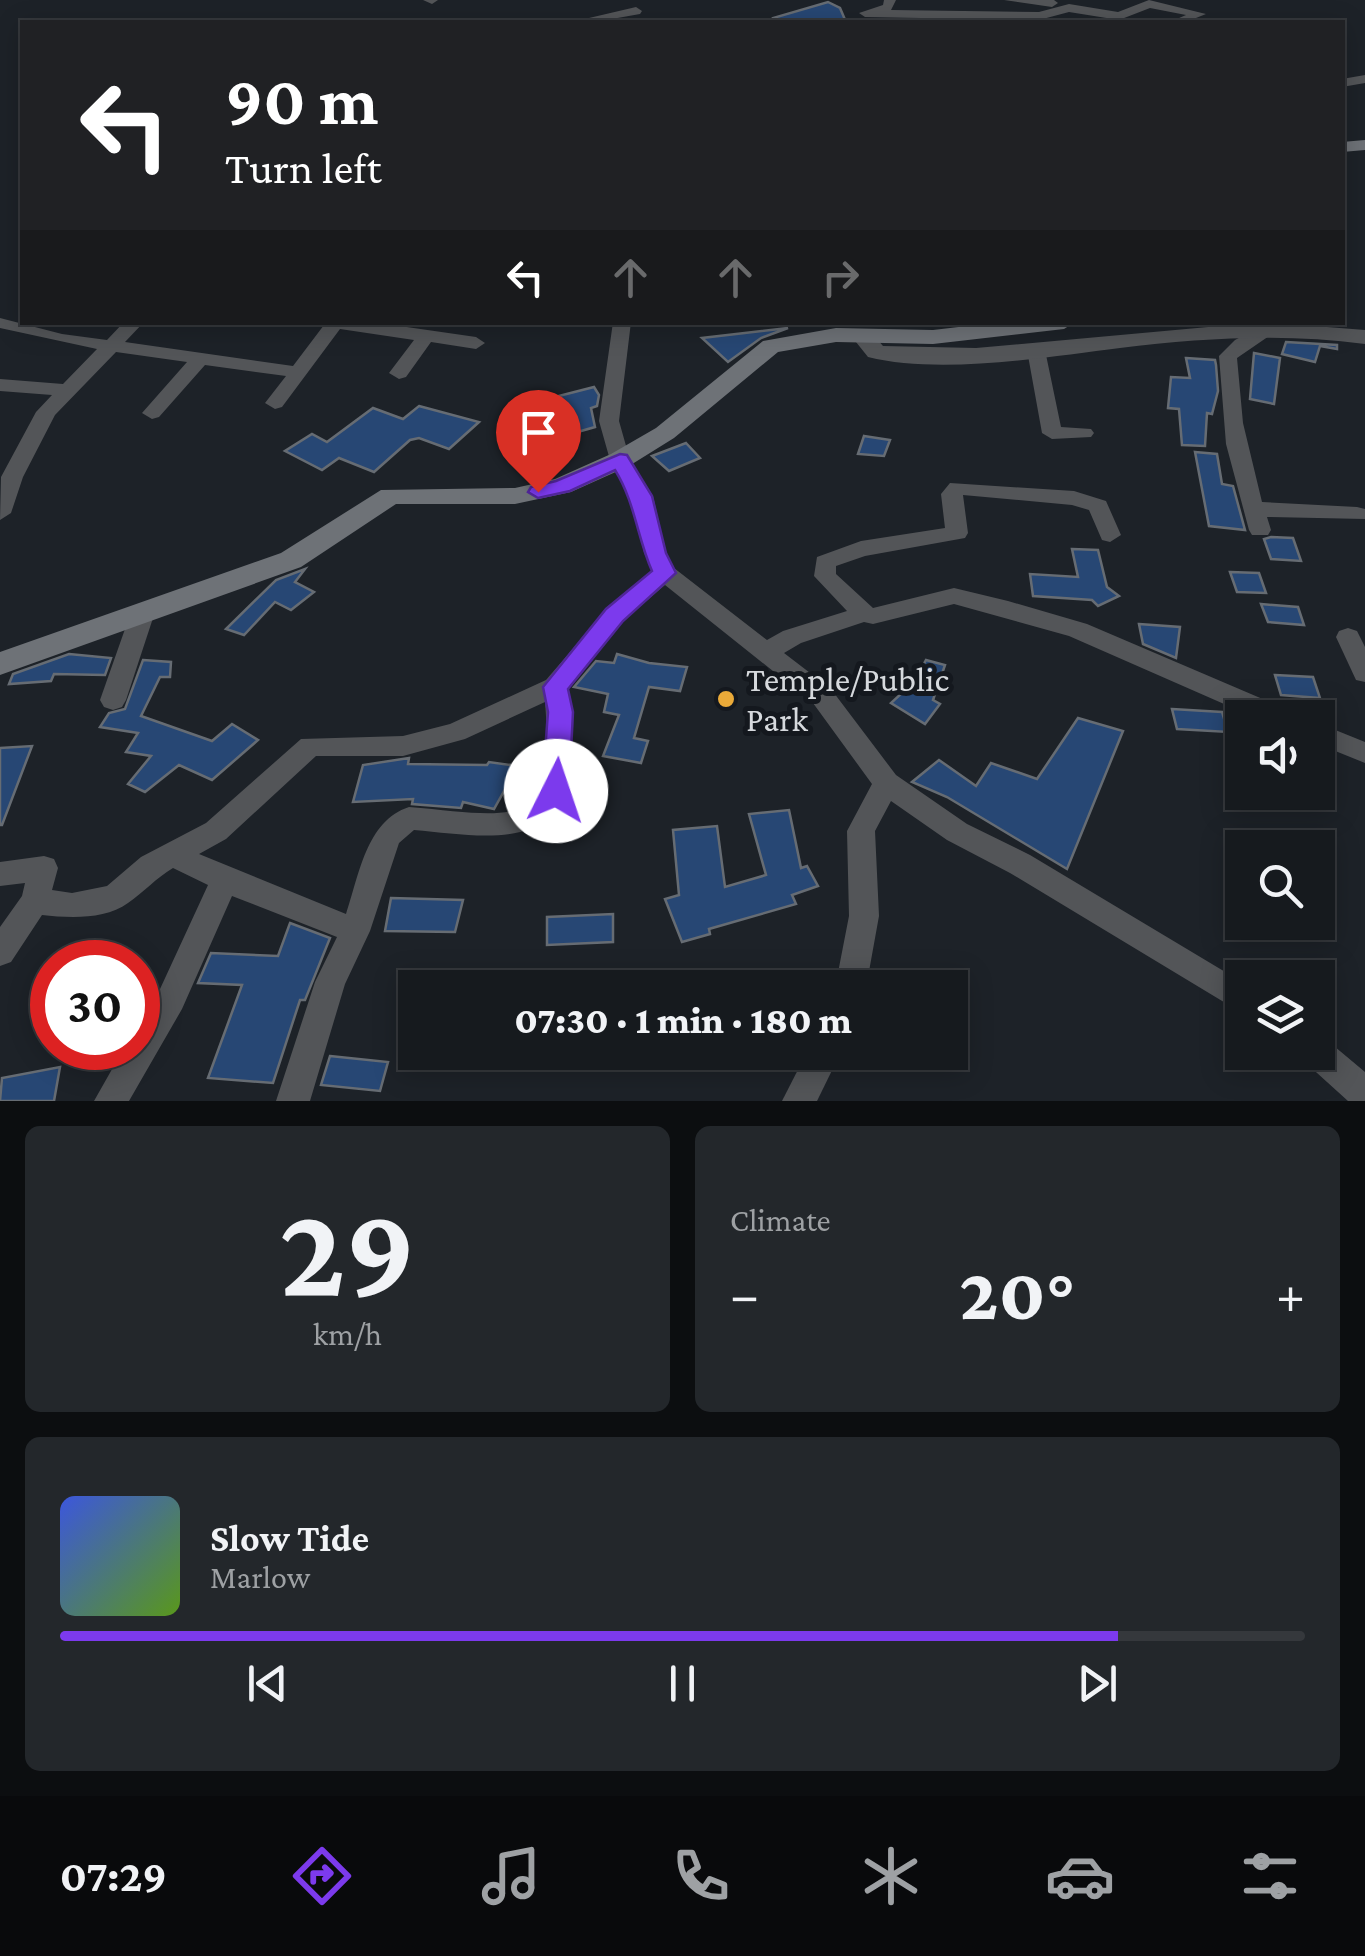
<!DOCTYPE html>
<html lang="en">
<head>
<meta charset="utf-8">
<style>
  :root { --surface:#161a1e; --page:#23272b; --text:#f1f3f6; --muted:#9ea1a4; --line:#35383c; --accent:#7c3aed }
  body { margin:0; font-family:"Crimson Pro",serif; background:var(--page); color:var(--text); height:100vh; display:flex; flex-direction:column; font-size:38px; white-space:nowrap }
  * { box-sizing:border-box; margin:0 }
  p { font-size:32px; color:var(--muted) }
  .icon { flex:none; width:55px; height:55px; fill:none; stroke:currentColor; stroke-width:2; stroke-linecap:round; stroke-linejoin:round }
  .map { position:relative; height:1101px; overflow:hidden }
  .drawer { display:flex; flex-direction:column; gap:25px; padding:25px; background:#0c0e10; flex:1 }
  .drawer>* { flex:none }
  .hud { position:absolute; left:20px; top:20px; width:1325px; height:305px; border-radius:0px; box-shadow:0 5px 25px #0003,0 0 0 2px var(--line); background:#202124; color:#fff; overflow:hidden }
  .fabs { position:absolute; left:1225px; top:700px; display:grid; gap:20px }
  .fabs a { display:grid; place-items:center; width:110px; height:110px; border-radius:0px; background:var(--surface); box-shadow:0 5px 25px #0003,0 0 0 2px var(--line); font-size:50px }
  .speed { position:absolute; left:30px; top:940px; display:flex; gap:20px; font-size:50px; font-weight:700; text-align:center }
  .speed>* { display:grid; place-content:center; width:130px; height:130px; border-radius:50%; background:var(--surface); box-shadow:0 5px 25px #0003,0 0 0 2px var(--line); line-height:1 }
  .speed .limit { border:15px solid #d22; background:#fff; color:#111 }
  .pin { position:absolute; display:grid; place-items:center; width:85px; height:85px; color:#fff; margin:-102px -42px; border-radius:50% 50% 50% 0; rotate:-45deg; box-shadow:0 0 10px #0007 }
  .pin .icon { rotate:45deg }
  .me { position:absolute; width:110px; margin:-55px; rotate:4deg; stroke-linejoin:round; filter:drop-shadow(0 0 8px #0008) }
  .turn { display:flex; align-items:center; gap:35px; height:210px; padding:0 40px; font-size:45px }
  .turn .icon { width:130px; height:130px; stroke-width:2.5 }
  .turn b { display:block; font-size:70px; line-height:85px }
  .lanes { display:flex; align-items:center; height:95px; padding:0 40px; background:#0003; justify-content:center; gap:50px; direction:ltr }
  .lanes .off { opacity:.35 }
  .big { font-size:75px; font-weight:800; line-height:1.1 }
  .drawer .widget { flex:1; display:flex; flex-direction:column; justify-content:center; gap:15px; min-width:0; padding:0 35px; border-radius:15px; background:var(--page) }
  .drawer .dial { align-items:center; gap:0 }
  .dial b { font-size:130px; line-height:1 }
  .song { display:flex; align-items:center; gap:30px }
  .cover { width:120px; height:120px; border-radius:15px; background:linear-gradient(135deg,hsl(230 70% 55%),hsl(90 70% 35%)) }
  .played { height:10px; border-radius:5px; background:linear-gradient(90deg,var(--accent) 85%,var(--line) 85%) }
  .keys { display:flex; justify-content:space-around; direction:ltr }
  .heat { display:flex; justify-content:space-between; align-items:center; font-size:55px; direction:ltr }
  .drawer .tiles { flex:1; display:grid; gap:25px; grid-template-columns:1fr 1fr }
  .widget:last-child { grid-column:span 2 }
  .trip { position:absolute; left:398px; top:970px; width:570px; height:100px; border-radius:0px; background:var(--surface); box-shadow:0 5px 25px #0003,0 0 0 2px var(--line); font-weight:800; line-height:100px; text-align:center }
  .tab-bar { display:flex; height:160px; justify-content:space-around; align-items:center; background:#090a0c; color:var(--muted) }
  .tab-bar .icon { width:70px; height:70px }
  .tab-bar .on { color:var(--accent) }
  .tab-bar b { font-size:45px; color:var(--text) }
  .map>svg:first-child { display:block }
</style>
</head>
<body>
<div class="map">
<svg width="1365" height="1101" viewBox="0 0 1365 1101">
  <rect width="100%" height="100%" fill="#1d2228"/>
  <g fill="#274774" stroke="#666c73" stroke-width="2.5">
    <path d="M828,2L840,8L846,22H774L773,18Z"/>
    <path d="M788,328L761,338L728,362L702,338Z"/>
    <path d="M1286,342L1337,345V349L1320,346L1315,362L1282,354Z"/>
    <path d="M1254,353L1280,358L1274,404L1250,399Z"/>
    <path d="M1186,358L1215,360L1216,365L1218,391L1212,414L1207,413L1205,446L1182,445L1179,409L1168,408L1171,377L1190,378Z"/>
    <path d="M594,387L599,395L597,406L591,408L595,427L521,448L508,430L558,415L547,399Z"/>
    <path d="M419,406L479,422L449,449L419,438L410,440L374,472L339,458L322,470L285,451L312,434L327,442L373,408L403,419Z"/>
    <path d="M864,436L890,440L884,456L858,454Z"/>
    <path d="M686,443L700,458L669,471L652,456Z"/>
    <path d="M1195,452L1217,454L1222,484L1233,486L1245,530L1209,526Z"/>
    <path d="M1271,537L1293,538L1301,561L1271,559L1264,539Z"/>
    <path d="M1072,549L1098,550L1107,587L1119,596L1098,606L1092,600L1033,596L1030,574L1078,577Z"/>
    <path d="M305,569L295,582L314,592L291,610L275,602L244,635L226,629L276,580Z"/>
    <path d="M1230,572L1259,573L1266,593L1237,592Z"/>
    <path d="M1261,604L1298,607L1304,625L1268,622Z"/>
    <path d="M1139,624L1180,627L1176,658L1143,644Z"/>
    <path d="M69,654L111,658L105,675L54,674L51,681L9,684L13,674Z"/>
    <path d="M617,654L649,663L687,667L680,691L649,687L634,738L648,741L641,763L603,756L619,715L604,712L608,694L574,687L596,661L614,663Z"/>
    <path d="M143,660L171,662L170,677H160L141,716L212,741L232,724L258,740L212,780L179,765L145,792L128,784L151,756L126,752L138,733L100,727L109,713L125,709Z"/>
    <path d="M926,660L945,665L933,700L940,704L925,724L891,703L914,682Z"/>
    <path d="M1275,675L1313,677L1320,698L1281,695Z"/>
    <path d="M1172,709L1222,712L1228,732L1177,729Z"/>
    <path d="M1078,718L1123,731L1067,869L947,797L912,782L939,760L976,786L991,763L1037,779Z"/>
    <path d="M32,746L2,825H0V748Z"/>
    <path d="M409,758L408,764L487,765L489,762L518,766L494,809L463,802L461,808L412,804L413,799L353,802L363,765Z"/>
    <path d="M789,810L801,868L807,866L818,886L792,895L796,904L709,929L710,934L682,942L665,899L679,895L673,830L717,826L725,887L766,875L749,814Z"/>
    <path d="M391,898L463,900L455,932L385,931Z"/>
    <path d="M613,914V942L547,945V917Z"/>
    <path d="M290,923L330,938L305,1000H300L273,1083L208,1078L242,985L198,983L211,953L278,956Z"/>
    <path d="M330,1056L388,1062L380,1091L321,1085Z"/>
    <path d="M60,1067L54,1101H0L2,1078Z"/>
  </g>
  <g fill="none" stroke-linecap="round" stroke-linejoin="round">
    <g fill="#535558" fill-rule="evenodd">
      <path d="M423,0H438L432,4Z"/>
      <path d="M884,0H896L891,10L1039,12L1069,4L1118,12L1149,0L1206,14L1186,22H1170L1186,15L1150,8L1119,20L1069,12L1039,20L865,17L859,13L883,5Z"/>
      <path d="M1004,0H1054L1058,3L1052,7Z"/>
      <path d="M636,7L642,11L640,14L595,22L589,18Z"/>
      <path d="M1365,75V83L1342,87V79Z"/>
      <path d="M0,318L62,334L107,340L124,322H144L125,342L293,366L324,325L322,322H372L476,337L485,343L476,349L431,342L406,377L399,379L389,373L414,340L340,329L282,407L275,409L265,403L286,376L205,365L159,417L152,419L142,413L187,362L116,352L55,415L23,477L11,513L0,520L1,477L36,412L52,395L0,391V379L63,384L97,349L0,328Z"/>
      <path d="M613,322H631L619,421L630,460L653,496L666,553L674,568L767,640L783,631L847,611L814,576L817,557L861,541L945,528L941,494L950,483L1074,491L1106,501L1121,535L1110,542L1102,540L1089,510L1072,505L963,495L968,533L965,538L865,556L836,566V574L873,608L954,588L1008,601L1087,624L1291,711L1295,718H1256L1069,636L954,604L873,624L864,622L801,643L784,653L831,689L896,775L967,824L1030,855L1242,982V1013L1010,873L947,840L891,801L875,831L879,916L866,988H835L849,916L847,831L872,784L813,703L665,585L623,621L568,689C572,712 572,736 571,759C567,855 483,836 414,830L399,843L370,931L345,984L310,1101H276L315,982L337,937L232,896L182,1009L129,1101H94L124,1048H138V1026L160,989L208,885L173,868C156,878 144,892 128,903C105,920 69,918 42,915L11,962L0,966V927L22,896L25,883L0,886V862L44,856L54,859L58,868L52,890L72,893L107,886L141,857L206,823L301,739L403,736L450,724L546,680L607,609L653,571L644,553L631,496L610,460L599,421ZM545,702C556,834 516,816 409,807C366,821 359,876 346,914L199,854L226,839L316,756H403L465,739Z"/>
      <path d="M1267,323H1279L1282,327L1237,358L1243,423L1262,502L1357,507L1365,509V519L1267,517L1271,530L1268,535H1252L1249,530L1226,444L1219,356L1235,340Z"/>
      <path d="M1036,344L1045,350L1061,427L1091,429L1094,433L1091,437L1052,439L1042,433L1027,350Z"/>
      <path d="M143,604L151,606L155,612L126,700L122,707L113,710L104,707L100,700L131,612L135,606Z"/>
      <path d="M1348,628L1357,631L1365,647V682L1356,680L1336,637L1339,631Z"/>
      <path d="M1318,723L1365,742V763L1318,744Z"/>
      <path d="M1318,1037L1328,1041L1365,1072V1101H1348L1306,1063L1301,1052H1318Z"/>
      <path d="M807,1052H841L817,1101H782Z"/>
    </g>
    <path fill="#535558" fill-rule="evenodd" d="M1263,322L1365,330V344C1282,333 1203,338 1120,348C1047,357 940,375 868,357L852,337L863,330L871,332L883,346L976,348Z"/>
    <g fill="#6e7277" fill-rule="evenodd">
      <path d="M1365,140V150L1342,152V142Z"/>
      <path d="M1001,322H1075L1064,329L933,344L836,342L778,352L674,438L629,466L571,492L515,504H396L301,567L0,675V652L281,553L381,490L515,488L555,479L611,454L656,428L763,341L836,328L933,330Z"/>
    </g>
  </g>
  <path fill="#7c3aed" stroke="#51269a" stroke-width="2.5" d="M620,454L627,455L652,496L666,553L676,573L623,621L568,689L573,712L569,791L565,799L556,802L546,799L542,791L548,712L543,687L606,609L652,571C637,537 635,502 615,470L570,491L538,498L528,492L531,487L556,481Z"/>
  <circle fill="#eaaa39" stroke="#14181e" stroke-width="4" cx="726" cy="699" r="10"/>
  <g text-anchor="middle" stroke-width="10" stroke-linejoin="round" paint-order="stroke">
    <g font-size="35" fill="#d6d9dd" stroke="#14181e" text-anchor="start">
      <text x="746" y="691">Temple/Public<tspan x="746" dy="40">Park</tspan></text>
    </g>
  </g>
</svg>
<div class="fabs">
<a><svg class="icon" aria-label="sound" viewBox="0 0 24 24"><path d="M4 9h4l5-4v14l-5-4H4zM17 9q2 3 0 6"/></svg></a>
<a><svg class="icon" aria-label="search" viewBox="0 0 24 24"><circle cx="10" cy="10" r="6"/><path d="M15 15l6 6"/></svg></a>
<a><svg class="icon" aria-label="layers" viewBox="0 0 24 24"><path d="M12 4l9 5-9 5-9-5zM3 14l9 5 9-5"/></svg></a>
</div>
<div class="speed"><div class="limit">30</div></div>
<div class="pin" style="left:538px;top:492px;background:#d93025"><svg class="icon" aria-label="arrive" viewBox="0 0 24 24"><path d="M6 21V4h12l-3 4 3 4H6"/></svg></div>
<svg class="me" style="left:556px;top:791px" viewBox="-20 -20 40 40"><circle r="19" fill="#fff"/><path d="M0-13L10 11 0 6-10 11z" fill="#7c3aed"/></svg>
<div class="trip">07:30 · 1 min · 180 m</div>
<div class="hud">
<div class="turn"><svg class="icon" aria-label="left" viewBox="0 0 24 24"><path d="M17 20v-9H6M10 6l-5 5 5 5"/></svg><div><b>90 m</b>Turn left</div></div>
<div class="lanes"><svg class="icon" aria-label="left" viewBox="0 0 24 24"><path d="M17 20v-9H6M10 6l-5 5 5 5"/></svg><svg class="icon off" aria-label="ahead" viewBox="0 0 24 24"><path d="M12 20V5M6 11l6-6 6 6"/></svg><svg class="icon off" aria-label="ahead" viewBox="0 0 24 24"><path d="M12 20V5M6 11l6-6 6 6"/></svg><svg class="icon off" aria-label="right" viewBox="0 0 24 24"><path d="M7 20v-9h11M14 6l5 5-5 5"/></svg></div>
</div>
</div>
<section class="drawer">
<div class="tiles">
<div class="widget dial"><b>29</b><p>km/h</p></div>
<div class="widget"><p>Climate</p>
<div class="heat"><a>−</a><b class="big">20°</b><a>+</a></div>
</div>
<div class="widget">
<div class="song"><i class="cover"></i><div><b>Slow Tide</b><p>Marlow</p></div></div>
<div class="played"></div>
<div class="keys"><svg class="icon" aria-label="previous" viewBox="0 0 24 24"><path d="M18 5L8 12l10 7zM5 5v14"/></svg><svg class="icon" aria-label="pause" viewBox="0 0 24 24"><path d="M8 5v14M16 5v14"/></svg><svg class="icon" aria-label="next" viewBox="0 0 24 24"><path d="M6 5l10 7-10 7zM19 5v14"/></svg></div>
</div>
</div>
</section>
<nav class="tab-bar">
<b>07:29</b>
<svg class="icon on" aria-label="directions" viewBox="0 0 24 24"><path d="M12 3l9 9-9 9-9-9zM9 14v-3h6M13 9l2 2-2 2"/></svg>
<svg class="icon" aria-label="music" viewBox="0 0 24 24"><path d="M9 18V5l10-2v13"/><circle cx="6" cy="18" r="3"/><circle cx="16" cy="16" r="3"/></svg>
<svg class="icon" aria-label="phone" viewBox="0 0 24 24"><path d="M5 4h4l2 5-3 2q2 4 5 5l2-3 5 2v4C11 20 4 13 5 4z"/></svg>
<svg class="icon" aria-label="climate" viewBox="0 0 24 24"><path d="M12 3v18M4 7l16 10M4 17L20 7"/></svg>
<svg class="icon" aria-label="car" viewBox="0 0 24 24"><path d="M5 17H2v-5l4-1 3-4h7l3 4 3 1v5h-3M9 17h6M6 11h13"/><circle cx="7" cy="17" r="2"/><circle cx="17" cy="17" r="2"/></svg>
<svg class="icon" aria-label="filters" viewBox="0 0 24 24"><path d="M4 7h16M4 17h16"/><circle cx="9" cy="7" r="2"/><circle cx="15" cy="17" r="2"/></svg>
</nav>
</body>
</html>
